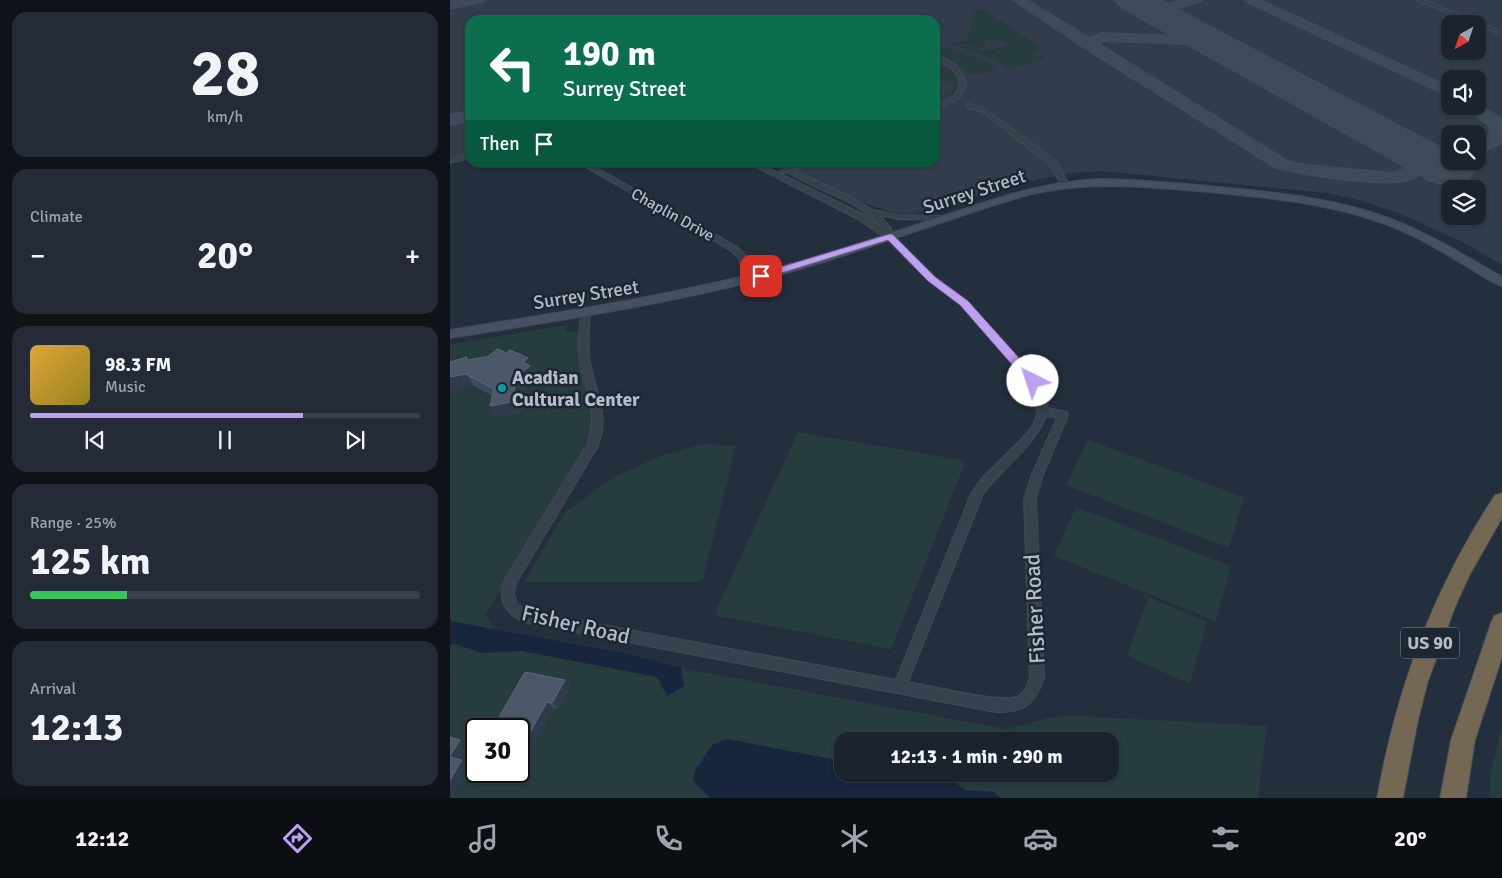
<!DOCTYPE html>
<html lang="en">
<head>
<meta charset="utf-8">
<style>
  :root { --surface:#1b232e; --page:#242b36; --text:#f1f3f6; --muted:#a0a4aa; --line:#39404a; --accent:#bca0f2 }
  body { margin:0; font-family:Signika,sans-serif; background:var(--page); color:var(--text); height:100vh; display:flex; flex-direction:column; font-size:19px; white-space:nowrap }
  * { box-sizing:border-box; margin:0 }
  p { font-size:16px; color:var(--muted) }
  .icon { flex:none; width:28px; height:28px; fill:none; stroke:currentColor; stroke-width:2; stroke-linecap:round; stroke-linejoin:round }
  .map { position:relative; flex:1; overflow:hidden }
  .drawer { display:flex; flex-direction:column; gap:12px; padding:12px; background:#0f1319; width:450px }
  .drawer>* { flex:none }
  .top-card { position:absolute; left:15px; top:15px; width:475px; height:152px; border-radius:15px; box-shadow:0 1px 4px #0004,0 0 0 1px var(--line); background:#0b6e4f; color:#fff; overflow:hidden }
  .needle { width:32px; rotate:220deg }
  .fabs { position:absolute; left:991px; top:15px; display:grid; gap:10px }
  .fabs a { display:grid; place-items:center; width:45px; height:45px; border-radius:10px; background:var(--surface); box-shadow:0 1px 4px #0004,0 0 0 1px var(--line); font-size:25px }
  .speed { position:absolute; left:15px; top:718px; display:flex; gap:10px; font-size:25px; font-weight:700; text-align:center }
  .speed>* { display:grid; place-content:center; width:65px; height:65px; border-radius:50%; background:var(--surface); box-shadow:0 1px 4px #0004,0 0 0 1px var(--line); line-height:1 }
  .speed .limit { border:2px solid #111; border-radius:8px; background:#fff; color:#111 }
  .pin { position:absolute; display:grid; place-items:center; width:42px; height:42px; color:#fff; margin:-21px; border-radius:10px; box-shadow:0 2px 8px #0006 }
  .me { position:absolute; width:55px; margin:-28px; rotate:319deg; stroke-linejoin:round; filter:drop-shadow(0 0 4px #0008) }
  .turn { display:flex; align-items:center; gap:18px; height:105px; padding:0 15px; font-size:22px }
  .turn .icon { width:65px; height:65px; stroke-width:2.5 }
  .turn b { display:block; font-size:35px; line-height:42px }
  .then { display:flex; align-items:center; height:48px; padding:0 15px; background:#0003; gap:10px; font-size:19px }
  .big { font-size:38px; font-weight:700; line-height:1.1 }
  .drawer .card { flex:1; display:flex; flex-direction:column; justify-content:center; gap:8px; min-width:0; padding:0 18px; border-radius:15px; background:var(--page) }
  .drawer .dial { align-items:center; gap:0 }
  .dial b { font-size:65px; line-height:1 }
  .song { display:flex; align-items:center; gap:15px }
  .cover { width:60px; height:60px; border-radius:8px; background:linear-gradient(135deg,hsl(40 70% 55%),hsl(50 70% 35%)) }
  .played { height:5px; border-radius:2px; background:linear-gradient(90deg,var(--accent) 70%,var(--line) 70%) }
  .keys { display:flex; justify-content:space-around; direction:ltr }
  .heat { display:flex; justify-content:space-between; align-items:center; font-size:28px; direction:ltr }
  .charge { height:8px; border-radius:4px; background:linear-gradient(90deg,#34c759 25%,var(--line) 0) }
  .trip { position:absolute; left:384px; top:732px; width:285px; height:50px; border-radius:15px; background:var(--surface); box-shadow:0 1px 4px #0004,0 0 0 1px var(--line); font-weight:700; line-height:50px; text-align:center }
  .tab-bar { display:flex; height:80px; justify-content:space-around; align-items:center; background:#0b0e12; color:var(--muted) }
  .tab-bar .icon { width:35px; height:35px }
  .tab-bar .current { color:var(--accent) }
  .tab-bar b { font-size:22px; color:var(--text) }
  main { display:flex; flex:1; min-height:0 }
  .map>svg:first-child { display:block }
</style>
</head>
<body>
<main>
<section class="drawer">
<div class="card dial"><b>28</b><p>km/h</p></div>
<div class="card"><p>Climate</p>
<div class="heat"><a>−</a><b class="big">20°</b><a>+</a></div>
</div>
<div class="card">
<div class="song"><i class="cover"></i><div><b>98.3 FM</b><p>Music</p></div></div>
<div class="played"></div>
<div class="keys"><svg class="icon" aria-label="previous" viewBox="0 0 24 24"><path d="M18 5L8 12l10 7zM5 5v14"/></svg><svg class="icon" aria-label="pause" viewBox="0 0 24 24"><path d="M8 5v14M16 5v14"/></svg><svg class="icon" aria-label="next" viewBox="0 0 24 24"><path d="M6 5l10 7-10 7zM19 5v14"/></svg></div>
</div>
<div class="card"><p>Range · 25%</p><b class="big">125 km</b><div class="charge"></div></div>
<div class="card"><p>Arrival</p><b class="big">12:13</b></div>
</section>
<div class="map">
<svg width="1052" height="798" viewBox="0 0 1052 798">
  <rect width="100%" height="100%" fill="#242f3e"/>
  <path fill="#323c4b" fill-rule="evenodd" d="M0,0H1052V265L1016,244L956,216L913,201L877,193L651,171L621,173L584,180L479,210L461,214L440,212L407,200L326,163L485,162V20H20V155L0,159ZM1000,24H1028V51H1000ZM1000,79H1028V106H1000ZM1000,134H1028V161H1000ZM1000,189H1028V216H1000Z"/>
  <g fill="#263c3f" fill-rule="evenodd">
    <path d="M533,9L588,46L587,48L591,49L583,54L597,58L562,68L554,67L547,60L502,45L504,44C520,46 540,55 556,45L550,40H537L533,45L534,48L496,42L516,41L525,11Z"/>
    <path d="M495,47L541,63L545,65V68L537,73L519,74L506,62L485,53V48Z"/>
    <path d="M485,65L506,73C515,90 497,100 485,108V100L504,89L505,87L502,85L504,83L485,76Z"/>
    <path d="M117,325L116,333L131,330L129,350L130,364L141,396L144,419L137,446L61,575L35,614L44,629L128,661L231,668L556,729L610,715L817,726L808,798H0V345ZM26,729H69V771H26ZM392,741H660V774H392Z"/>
    <path d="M348,432L516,461L441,649L268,616L266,611Z"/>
    <path d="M638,440L794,497L779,548L616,485Z"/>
    <path d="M254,444L286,446L253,579L246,582H74L116,511L168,475L213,455Z"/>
    <path d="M626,507L781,566L766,621L604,556Z"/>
    <path d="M698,597L757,622L740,684L677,656Z"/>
    <path d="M1052,730V798H1039L1041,770Z"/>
  </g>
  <g fill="#17263c">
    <path d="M0,621L173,653L231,668L234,686L217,696L207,677L72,651L32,653L5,644L0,645Z"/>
    <path d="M277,739L392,761V774H494L515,790L544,792L550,798H260L243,781L245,771L262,745Z"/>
  </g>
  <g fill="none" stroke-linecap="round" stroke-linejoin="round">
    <g fill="#3f4a5a" fill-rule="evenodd">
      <path d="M0,0H36L33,3L0,10Z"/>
      <path d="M561,0H579L640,37L650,32L738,35L778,44L780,48L778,52L772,53L738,45L654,42L651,44L838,160L850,163L942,172L954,168L957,153L960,149L967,147L1000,150V161H1003L1000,162L976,160C975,167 972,176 965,179C943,191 849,176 824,168L637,51Z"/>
      <path d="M727,0H753L750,3L703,16L698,14L695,11L698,8Z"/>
      <path d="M793,0H813L1000,86V98L796,3Z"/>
      <path d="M1028,102L1052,118V143L1049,146L1028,154V141L1035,138L1039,133L1037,126L1013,106H1028Z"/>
      <path d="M20,110V122L0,126V114Z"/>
    </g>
    <path fill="#3f4a5a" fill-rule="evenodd" d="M664,0H712L1000,151V161H1019L1025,171L1018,182L999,187L980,182L670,8Z"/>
    <g stroke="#414a57" stroke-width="2">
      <g id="street">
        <path d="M966,0H974L1052,31V35Z"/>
        <path d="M485,55C501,60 513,68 516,86L510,97L485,112V107L505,95L510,86C508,71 499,64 485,59Z"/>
        <path d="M519,104L532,107L605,160L619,184L618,186H612L599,164L534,113L528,110L517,107L516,106Z"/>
        <path d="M20,154V158L0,163V159Z"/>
        <path d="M127,162H136L286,246L296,256L303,279L302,281H296L288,257L280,250Z"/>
        <path d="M296,162H306L414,215L432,228C408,198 368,193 338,172L334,173L330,171L351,162H362L344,170L353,175L405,199L423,210L449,215L499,216L500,218L496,220L449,219L429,215L440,227L444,236L485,277L517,301L586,378L596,399L597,408L617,412L618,415L592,477L586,499L594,678C585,705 574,712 546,712L78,623C56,615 45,601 56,578L137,445C149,410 136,396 130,362C127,346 129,329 132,312L136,309L140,312C139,329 137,346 140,362C145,394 162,417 146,449L66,583L64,594L67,604L78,611L446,680L522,492L534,476L572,439L582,427L587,415L586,399L579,383L511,305L479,281L437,239L408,219ZM596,416L607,418L581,477L574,499L580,678C578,685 575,693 567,697C550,703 479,686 458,682L533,494C553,466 583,449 596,416Z"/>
      </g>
    </g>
    <g stroke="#414a57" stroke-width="2">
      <path id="secondary" d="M649,179C686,179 723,183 759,186C821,192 883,197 941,219C980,234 1016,256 1052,277V286C1039,282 1027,272 1016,266C993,252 970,238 945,228C886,204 823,198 759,192C699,187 638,180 578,195C497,218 419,250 337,273C226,303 113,320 0,338V330C117,311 234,294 348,262C398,248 447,231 496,215C550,197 592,182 649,179Z"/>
    </g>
    <g stroke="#434c59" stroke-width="2">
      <g id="highway">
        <path d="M1052,493V518L1019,576L1005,607L978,681L968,720L953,798H927C947,687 983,590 1045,495Z"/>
        <path d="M1052,613V657L1025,740L1016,798H990L1001,740L1041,623L1044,616Z"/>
      </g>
    </g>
    <use href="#street" fill="#38414e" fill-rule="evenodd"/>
    <use href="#secondary" fill="#465061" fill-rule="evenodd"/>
    <use href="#highway" fill="#746855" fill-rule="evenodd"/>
  </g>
  <g fill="#3f4b5c">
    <path d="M19,360L84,369L83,370L87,377L74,387L70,413L48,417L40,406L43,396L24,386L0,390V362Z"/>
    <path d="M115,680L121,686L109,709L104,708L79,754L69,752V729Z"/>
  </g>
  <g fill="#2f3b4b">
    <path d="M78,358L84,369L83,370L87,377L74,387L70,413L48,417L40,406L67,375L73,362Z"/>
    <path d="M16,374L24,386L0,390V377Z"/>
    <path d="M0,671L3,674L0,679Z"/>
    <path d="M115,680L121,686L109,709L102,703Z"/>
    <path d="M97,702L104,708L79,754L71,749Z"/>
    <path d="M10,740L19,745L8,762L0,757V756Z"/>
    <path d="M12,760L21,765L2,798L0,797V780Z"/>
  </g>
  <g fill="#4b5868" stroke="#5c6777">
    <path d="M48,349L56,353L60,350L78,358L73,362L80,366L67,375L62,402L40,406L44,389L16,374L0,377V362L17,357L16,360L37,357Z"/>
    <path d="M75,672L115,680L102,703L97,702L71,749L69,748V729H42Z"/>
    <path d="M0,737L10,740L0,756Z"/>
    <path d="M0,757L12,760L0,780Z"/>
  </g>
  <path fill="#bca0f2" stroke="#7a689d" d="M440,234L443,235L485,277L518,301L587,378L588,381L587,384H579L510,305L478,281L438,240L315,278L311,279L306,276L308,274Z"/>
  <circle fill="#0f9aa8" stroke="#1d2633" stroke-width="2" cx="52" cy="388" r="5"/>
  <g text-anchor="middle" stroke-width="5" stroke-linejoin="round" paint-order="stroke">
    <g font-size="16" fill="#b4bcc9" stroke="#1d2633">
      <text transform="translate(223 214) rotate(29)" y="6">Chaplin Drive</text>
    </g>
    <rect fill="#1d2633" stroke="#878f9c" stroke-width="1" x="951" y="627.5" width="58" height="31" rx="4"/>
    <g font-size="18" font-weight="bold" fill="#b4bcc9">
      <text x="980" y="649">US 90</text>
    </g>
    <g font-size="19" fill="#b4bcc9" stroke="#1d2633">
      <text transform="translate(524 191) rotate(-18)" y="7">Surrey Street</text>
      <text transform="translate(136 294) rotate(-9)" y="7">Surrey Street</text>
    </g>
    <g font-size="19" font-weight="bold" fill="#b4bcc9" stroke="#1d2633" text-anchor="start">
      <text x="62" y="384">Acadian<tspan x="62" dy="22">Cultural Center</tspan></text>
    </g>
    <g font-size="22" fill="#b4bcc9" stroke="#1d2633">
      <text transform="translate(584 609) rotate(-93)" y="8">Fisher Road</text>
      <text transform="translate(126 624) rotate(13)" y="8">Fisher Road</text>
    </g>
  </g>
</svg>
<div class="fabs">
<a><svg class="needle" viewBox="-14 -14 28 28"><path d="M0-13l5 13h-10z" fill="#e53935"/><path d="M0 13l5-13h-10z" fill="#a0a4aa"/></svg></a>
<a><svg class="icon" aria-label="sound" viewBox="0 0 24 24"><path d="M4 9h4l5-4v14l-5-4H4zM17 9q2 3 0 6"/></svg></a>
<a><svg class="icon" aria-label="search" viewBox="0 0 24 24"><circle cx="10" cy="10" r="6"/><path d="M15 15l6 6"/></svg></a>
<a><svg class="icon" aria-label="layers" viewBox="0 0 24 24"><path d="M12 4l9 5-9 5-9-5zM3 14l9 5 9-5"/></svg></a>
</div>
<div class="speed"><div class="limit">30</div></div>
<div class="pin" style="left:311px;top:276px;background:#d93025"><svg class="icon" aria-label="arrive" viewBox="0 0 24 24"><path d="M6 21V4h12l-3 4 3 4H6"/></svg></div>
<svg class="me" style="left:583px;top:381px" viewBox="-20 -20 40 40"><circle r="19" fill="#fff"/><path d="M0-13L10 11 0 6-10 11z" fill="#bca0f2"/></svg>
<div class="trip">12:13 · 1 min · 290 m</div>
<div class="top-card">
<div class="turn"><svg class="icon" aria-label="left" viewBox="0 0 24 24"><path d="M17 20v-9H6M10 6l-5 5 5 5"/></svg><div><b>190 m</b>Surrey Street</div></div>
<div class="then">Then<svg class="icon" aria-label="arrive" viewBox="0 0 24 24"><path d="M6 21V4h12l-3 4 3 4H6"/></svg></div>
</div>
</div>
</main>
<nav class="tab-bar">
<b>12:12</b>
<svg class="icon current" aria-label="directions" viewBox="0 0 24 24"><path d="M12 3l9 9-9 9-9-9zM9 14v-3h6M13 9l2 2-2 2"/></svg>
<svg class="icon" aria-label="music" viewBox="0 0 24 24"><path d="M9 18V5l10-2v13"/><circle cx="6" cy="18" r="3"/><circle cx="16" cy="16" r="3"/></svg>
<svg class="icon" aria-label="phone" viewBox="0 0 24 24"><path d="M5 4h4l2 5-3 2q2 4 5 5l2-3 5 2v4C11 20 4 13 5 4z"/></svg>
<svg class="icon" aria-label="climate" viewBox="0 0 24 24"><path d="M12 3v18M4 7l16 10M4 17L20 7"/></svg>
<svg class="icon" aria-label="car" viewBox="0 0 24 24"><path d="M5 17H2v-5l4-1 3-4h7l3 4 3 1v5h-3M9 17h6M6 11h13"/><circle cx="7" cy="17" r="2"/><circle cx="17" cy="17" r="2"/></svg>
<svg class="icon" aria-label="filters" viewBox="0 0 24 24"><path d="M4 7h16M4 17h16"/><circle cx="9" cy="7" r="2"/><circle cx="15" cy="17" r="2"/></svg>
<b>20°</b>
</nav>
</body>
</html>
